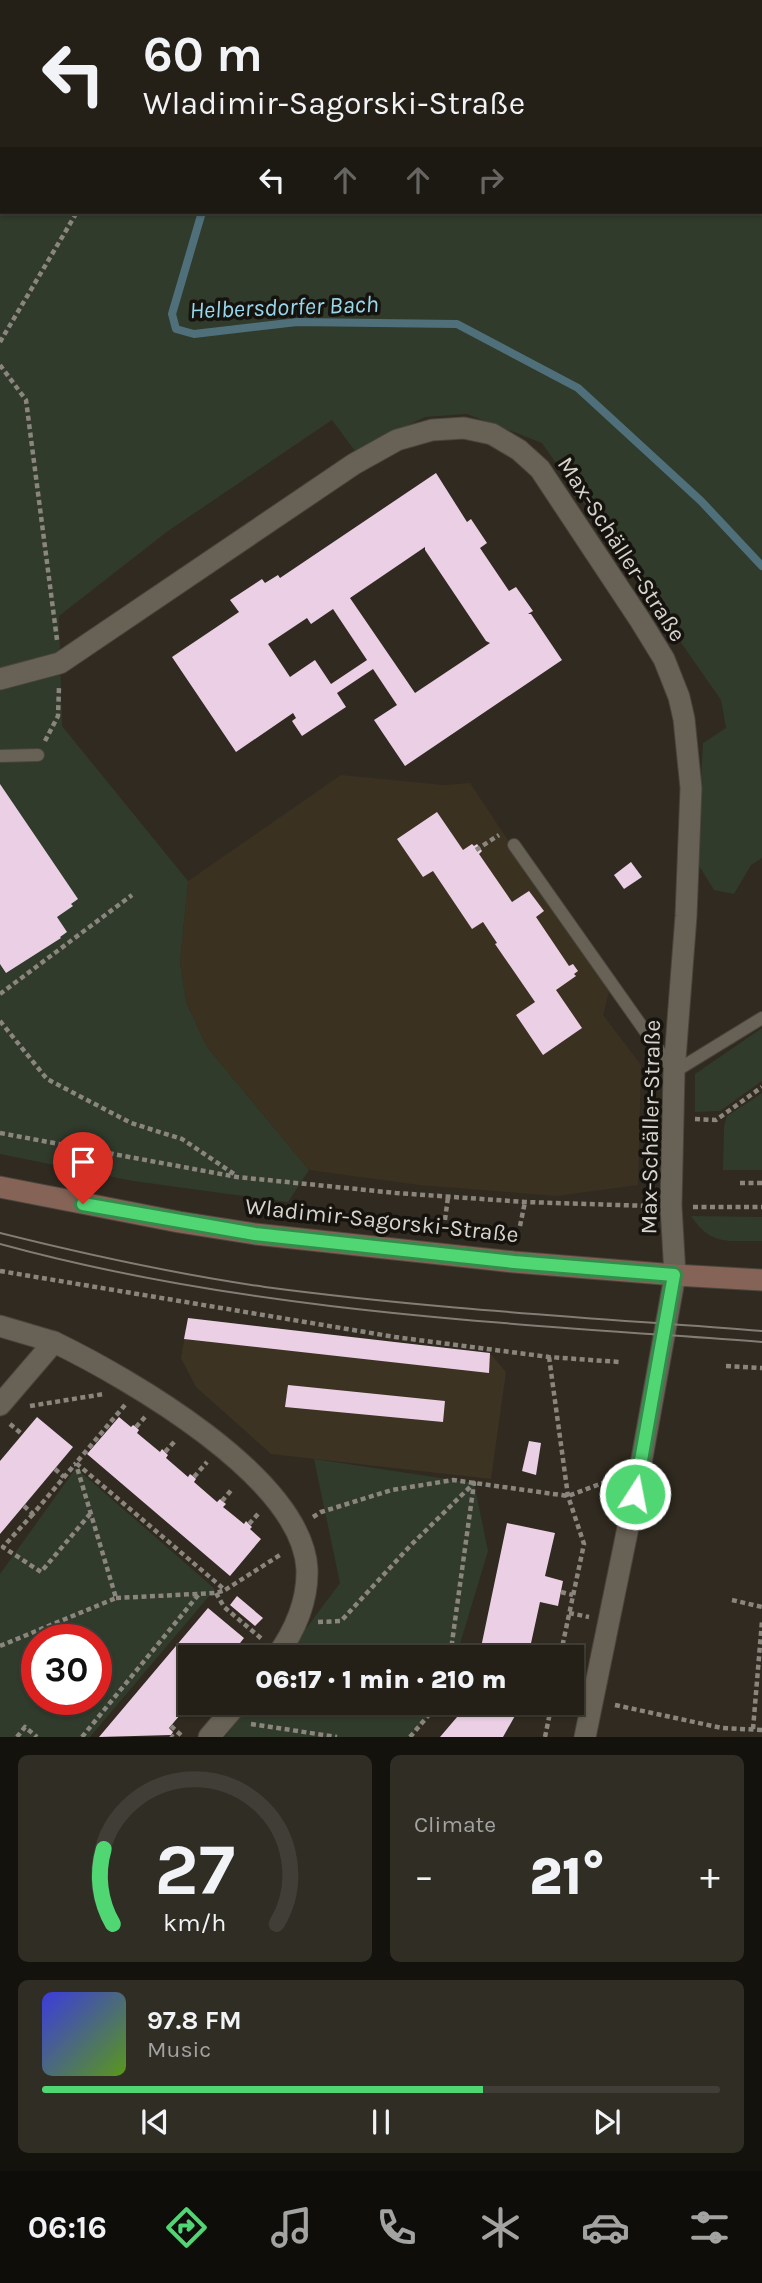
<!DOCTYPE html>
<html lang="en">
<head>
<meta charset="utf-8">
<style>
  :root { --surface:#242018; --page:#302d25; --text:#f1f3f6; --muted:#a3a3a2; --line:#413e37; --accent:#51d674 }
  body { margin:0; font-family:Karla,sans-serif; background:var(--page); color:var(--text); height:100vh; display:flex; flex-direction:column; font-size:26px; white-space:nowrap }
  * { box-sizing:border-box; margin:0 }
  p { font-size:23px; color:var(--muted) }
  .icon { flex:none; width:38px; height:38px; fill:none; stroke:currentColor; stroke-width:2; stroke-linecap:round; stroke-linejoin:round }
  .map { position:relative; height:1737px; overflow:hidden }
  .drawer { display:flex; flex-direction:column; gap:18px; padding:18px; background:#14120d; flex:1 }
  .drawer>* { flex:none }
  .hud { position:absolute; left:0px; top:0px; width:763px; height:214px; box-shadow:0 2px 5px #0004,0 0 0 2px var(--line); background:#242018; color:var(--text); overflow:hidden }
  .speed { position:absolute; left:21px; top:1624px; display:flex; gap:14px; font-size:35px; font-weight:700; text-align:center }
  .speed>* { display:grid; place-content:center; width:91px; height:91px; border-radius:50%; background:var(--surface); box-shadow:0 2px 5px #0004,0 0 0 2px var(--line); line-height:1 }
  .speed .limit { border:10px solid #d22; background:#fff; color:#111 }
  .pin { position:absolute; display:grid; place-items:center; width:60px; height:60px; color:#fff; margin:-72px -30px; border-radius:50% 50% 50% 0; rotate:-45deg; box-shadow:0 0 7px #0007 }
  .pin .icon { rotate:45deg }
  .me { position:absolute; width:77px; margin:-38px; rotate:11deg; stroke-linejoin:round; filter:drop-shadow(0 0 5px #0008) }
  .turn { display:flex; align-items:center; gap:24px; height:147px; padding:0 28px; font-size:32px }
  .turn .icon { width:91px; height:91px; stroke-width:2.5 }
  .turn b { display:block; font-size:49px; line-height:60px }
  .lanes { display:flex; align-items:center; height:66px; padding:0 28px; background:#0003; justify-content:center; gap:35px; direction:ltr }
  .lanes .off { opacity:.35 }
  .big { font-size:52px; font-weight:800; line-height:1.1 }
  .drawer .widget { flex:1; display:flex; flex-direction:column; justify-content:center; gap:10px; min-width:0; padding:0 24px; border-radius:10px; background:var(--page) }
  .drawer .dial { align-items:center; gap:0 }
  .dial svg { height:182px; overflow:visible; fill:none; stroke:var(--line); stroke-width:7; stroke-linecap:round; text-anchor:middle }
  .dial text { fill:var(--text); stroke:none }
  .song { display:flex; align-items:center; gap:21px }
  .cover { width:84px; height:84px; border-radius:10px; background:linear-gradient(135deg,hsl(240 70% 55%),hsl(90 70% 35%)) }
  .played { height:7px; border-radius:4px; background:linear-gradient(90deg,var(--accent) 65%,var(--line) 65%) }
  .keys { display:flex; justify-content:space-around; direction:ltr }
  .heat { display:flex; justify-content:space-between; align-items:center; font-size:38px; direction:ltr }
  .drawer .tiles { flex:1; display:grid; gap:18px; grid-template-columns:1fr 1fr }
  .widget:last-child { grid-column:span 2 }
  .trip { position:absolute; left:178px; top:1645px; width:406px; height:70px; border-radius:0px; background:var(--surface); box-shadow:0 2px 5px #0004,0 0 0 2px var(--line); font-weight:800; line-height:70px; text-align:center }
  .menu { display:flex; height:112px; justify-content:space-around; align-items:center; background:#0e0d0a; color:var(--muted) }
  .menu .icon { width:49px; height:49px }
  .menu .on { color:var(--accent) }
  .menu b { font-size:32px; color:var(--text) }
  .map>svg:first-child { display:block }
</style>
</head>
<body>
<div class="map">
<svg width="762" height="1737" viewBox="0 0 762 1737">
  <rect width="100%" height="100%" fill="#302a20"/>
  <path fill="#3c3322" d="M188,1318L490,1353L506,1372L491,1479L271,1454L196,1387L181,1358Z"/>
  <path fill="#3b3121" d="M341,775L444,785L470,783L609,992L603,1015L641,1065L638,1185L557,1196L419,1185L309,1170L207,1047L186,1002L180,962L188,881Z"/>
  <g fill="#303b2c" fill-rule="evenodd">
    <path d="M184,0H762V858L751,865L734,894L714,890L696,861L703,743L726,728L721,700L542,443L467,414L425,417L355,451L332,420L168,531L59,616L62,726L188,881L180,962L186,1002L207,1047L309,1170L288,1202L133,1181L0,1154V95L2,212H761V2H184Z"/>
    <path d="M762,1028V1081L720,1111L695,1112V1074Z"/>
    <path d="M762,1093V1170H723L724,1126L727,1116Z"/>
    <path d="M691,1216L762,1217V1241C728,1240 712,1247 691,1216Z"/>
    <path d="M314,1459L474,1483L488,1551L456,1657H285L340,1583Z"/>
    <path d="M76,1468L215,1589L90,1737H0V1574ZM37,1640H96V1699H37Z"/>
    <path d="M251,1703H439L410,1737H225Z"/>
  </g>
  <g fill="none" stroke-linecap="round" stroke-linejoin="round">
    <path stroke="#4f707b" stroke-width="8" d="M202,212L172,314L176,329L194,334L297,322L457,324L578,388L701,501L762,566"/>
  </g>
  <g fill="#eacfe5" fill-rule="evenodd">
    <path d="M436,473L467,522L471,519L487,543L480,548L509,591L516,587L533,611L528,614H531L562,660L405,766L374,720L397,705L373,669L337,693L346,707L302,736L292,721L296,718L293,713L236,752L172,657L239,612L230,600L262,579L265,583L278,575L280,578ZM425,547V550L486,641L490,643L415,693L350,598ZM333,609L367,660L331,684L315,660L290,677L268,644L307,618L311,624Z"/>
    <path d="M0,784L78,899L71,904L73,906L57,917L67,932L60,937L61,938L6,973L0,964Z"/>
    <path d="M437,812L463,850L472,844L474,846L477,844L482,851L479,854L512,902L529,891L544,911L536,917L569,966L573,964L578,971L574,974L576,976L556,990L582,1028L543,1055L516,1015L535,1002L495,944L497,943L483,922L472,929L433,871L423,877L397,839Z"/>
    <path d="M631,862L642,877L624,889L614,875Z"/>
    <path d="M188,1318L490,1353L489,1373L184,1339Z"/>
    <path d="M288,1385L445,1401L443,1422L285,1407Z"/>
    <path d="M37,1417L73,1447L0,1534V1461Z"/>
    <path d="M119,1417L131,1427L133,1425L136,1427L139,1430L137,1433L160,1452L162,1449L168,1455L166,1458L188,1477L190,1474L194,1477L196,1479L194,1482L217,1502L220,1499L226,1504L223,1507L233,1515L244,1524L246,1521L252,1527L250,1529L261,1539L230,1576L87,1454Z"/>
    <path d="M529,1441L541,1443L536,1475L522,1471Z"/>
    <path d="M507,1523L555,1533L545,1576L563,1581L558,1606L540,1602L528,1657H479Z"/>
    <path d="M237,1596L263,1618L255,1626L230,1605Z"/>
    <path d="M208,1608L244,1638L229,1657H191V1702L169,1728L173,1732L171,1735L99,1737Z"/>
    <path d="M469,1703H518L516,1714L503,1737H440Z"/>
  </g>
  <g fill="none" stroke-linecap="round" stroke-linejoin="round">
    <g stroke="#49453c" stroke-width="14">
      <g id="service">
        <path d="M0,756L38,755"/>
        <path d="M514,845L674,1072L762,1018"/>
      </g>
    </g>
    <g stroke="#49453c" stroke-width="23">
      <g id="minor">
        <path d="M0,679L60,663L354,464L397,440L432,430L464,428L492,434L519,450L540,469L640,620L664,659L679,697L684,719L691,788L686,916L674,1072L671,1206L675,1275L640,1469L585,1737"/>
        <path d="M0,1326L54,1342L0,1405"/>
        <path d="M54,1342C128,1378 302,1477 307,1569C308,1601 294,1632 276,1657"/>
        <path d="M209,1737L238,1703"/>
      </g>
    </g>
    <g stroke="#49453c" stroke-width="23">
      <path id="secondary" d="M0,1187L179,1222L255,1234L514,1262L675,1275L762,1280"/>
    </g>
    <g stroke="#8a857d" stroke-width="4.5" stroke-dasharray="5 3.5" stroke-linecap="butt">
      <path d="M200,2L201,0"/>
      <path d="M0,342L77,212"/>
      <path d="M0,365L26,400L57,640"/>
      <path d="M45,741L58,716L59,687"/>
      <path d="M476,850L499,835"/>
      <path d="M0,994L132,895"/>
      <path d="M0,1021L47,1079L131,1123L182,1139L234,1174"/>
      <path d="M695,1119L716,1120L762,1087"/>
      <path d="M0,1133L237,1177L396,1193L525,1202L649,1206"/>
      <path d="M740,1183H762"/>
      <path d="M693,1207H762"/>
      <path d="M445,1220L448,1197"/>
      <path d="M520,1226L525,1202"/>
      <path d="M0,1271L395,1337L549,1357L619,1362"/>
      <path d="M549,1357L568,1496L584,1544L560,1657"/>
      <path d="M726,1366L762,1368"/>
      <path d="M125,1405L76,1463L225,1590L280,1555"/>
      <path d="M30,1406L104,1394"/>
      <path d="M10,1424L23,1435"/>
      <path d="M136,1427L145,1417"/>
      <path d="M165,1452L176,1440"/>
      <path d="M55,1469L64,1477"/>
      <path d="M194,1477L207,1462"/>
      <path d="M222,1501L233,1488"/>
      <path d="M24,1506L33,1514L76,1463"/>
      <path d="M33,1514L3,1547L41,1572L90,1514"/>
      <path d="M313,1517L321,1512L392,1490L453,1480L568,1496L616,1478"/>
      <path d="M249,1524L258,1514"/>
      <path d="M561,1592L573,1595"/>
      <path d="M216,1593L224,1607L262,1639"/>
      <path d="M116,1598L216,1593L225,1590"/>
      <path d="M732,1600L762,1607"/>
      <path d="M569,1613L589,1617"/>
      <path d="M318,1622L341,1621L410,1546L474,1483L450,1657"/>
      <path d="M0,1646L116,1598L76,1464"/>
      <path d="M232,1653L237,1657"/>
      <path d="M192,1703L203,1712"/>
      <path d="M615,1705L722,1728L762,1730"/>
      <path d="M251,1724L337,1737"/>
      <path d="M171,1726L182,1736L181,1737"/>
      <path d="M753,1729L762,1621"/>
      <path d="M171,1735L173,1737"/>
      <path d="M17,1737L25,1727L37,1737"/>
      <path d="M82,1737L199,1594"/>
      <path d="M410,1737L439,1703"/>
      <path d="M545,1737L552,1703"/>
    </g>
    <use href="#service" stroke="#686155" stroke-width="12"/>
    <use href="#minor" stroke="#686155" stroke-width="21"/>
    <use href="#secondary" stroke="#856357" stroke-width="21"/>
    <g stroke="#827d75" stroke-width="2">
      <path d="M0,1233C88,1255 176,1274 265,1287C430,1309 596,1318 762,1331"/>
      <path d="M0,1244C248,1312 507,1323 762,1342"/>
    </g>
  </g>
  <g fill="none" stroke-linecap="round" stroke-linejoin="round">
    <g stroke="#358b4b" stroke-width="18">
      <path id="route" d="M83,1204L255,1234L514,1262L674,1275L635,1494"/>
    </g>
    <use href="#route" stroke="#51d674" stroke-width="12"/>
  </g>
  <g text-anchor="middle" stroke-width="7" stroke-linejoin="round" paint-order="stroke">
    <g font-size="23" fill="#d6d2cc" stroke="#16130e">
      <text transform="translate(622 549) rotate(57)" y="8">Max-Schäller-Straße</text>
      <text transform="translate(650 1127) rotate(-89)" y="8">Max-Schäller-Straße</text>
      <text transform="translate(382 1220) rotate(6)" y="8">Wladimir-Sagorski-Straße</text>
    </g>
    <g font-size="24" font-style="italic" fill="#98d8ee" stroke="#16130e">
      <text transform="translate(284 307) rotate(-2)" y="8">Helbersdorfer Bach</text>
    </g>
  </g>
</svg>
<div class="speed"><div class="limit">30</div></div>
<div class="pin" style="left:83px;top:1204px;background:#d93025"><svg class="icon" aria-label="arrive" viewBox="0 0 24 24"><path d="M6 21V4h12l-3 4 3 4H6"/></svg></div>
<svg class="me" style="left:635px;top:1494px" viewBox="-20 -20 40 40"><circle r="17" fill="#51d674" stroke="#fff" stroke-width="3"/><path d="M0-11L8 9 0 5-8 9z" fill="#fff"/></svg>
<div class="trip">06:17 · 1 min · 210 m</div>
<div class="hud">
<div class="turn"><svg class="icon" aria-label="left" viewBox="0 0 24 24"><path d="M17 20v-9H6M10 6l-5 5 5 5"/></svg><div><b>60 m</b>Wladimir-Sagorski-Straße</div></div>
<div class="lanes"><svg class="icon" aria-label="left" viewBox="0 0 24 24"><path d="M17 20v-9H6M10 6l-5 5 5 5"/></svg><svg class="icon off" aria-label="ahead" viewBox="0 0 24 24"><path d="M12 20V5M6 11l6-6 6 6"/></svg><svg class="icon off" aria-label="ahead" viewBox="0 0 24 24"><path d="M12 20V5M6 11l6-6 6 6"/></svg><svg class="icon off" aria-label="right" viewBox="0 0 24 24"><path d="M7 20v-9h11M14 6l5 5-5 5"/></svg></div>
</div>
</div>
<section class="drawer">
<div class="tiles">
<div class="widget dial"><svg viewBox="0 0 100 80">
<path d="M14 69A42 42 0 1 1 86 69"/>
<path d="M14 69A42 42 0 0 1 10 36" stroke="#51d674"/>
<text x="50" y="56" font-size="32" font-weight="700">27</text>
<text x="50" y="72" font-size="11">km/h</text>
</svg></div>
<div class="widget"><p>Climate</p>
<div class="heat"><a>−</a><b class="big">21°</b><a>+</a></div>
</div>
<div class="widget">
<div class="song"><i class="cover"></i><div><b>97.8 FM</b><p>Music</p></div></div>
<div class="played"></div>
<div class="keys"><svg class="icon" aria-label="previous" viewBox="0 0 24 24"><path d="M18 5L8 12l10 7zM5 5v14"/></svg><svg class="icon" aria-label="pause" viewBox="0 0 24 24"><path d="M8 5v14M16 5v14"/></svg><svg class="icon" aria-label="next" viewBox="0 0 24 24"><path d="M6 5l10 7-10 7zM19 5v14"/></svg></div>
</div>
</div>
</section>
<nav class="menu">
<b>06:16</b>
<svg class="icon on" aria-label="directions" viewBox="0 0 24 24"><path d="M12 3l9 9-9 9-9-9zM9 14v-3h6M13 9l2 2-2 2"/></svg>
<svg class="icon" aria-label="music" viewBox="0 0 24 24"><path d="M9 18V5l10-2v13"/><circle cx="6" cy="18" r="3"/><circle cx="16" cy="16" r="3"/></svg>
<svg class="icon" aria-label="phone" viewBox="0 0 24 24"><path d="M5 4h4l2 5-3 2q2 4 5 5l2-3 5 2v4C11 20 4 13 5 4z"/></svg>
<svg class="icon" aria-label="climate" viewBox="0 0 24 24"><path d="M12 3v18M4 7l16 10M4 17L20 7"/></svg>
<svg class="icon" aria-label="car" viewBox="0 0 24 24"><path d="M5 17H2v-5l4-1 3-4h7l3 4 3 1v5h-3M9 17h6M6 11h13"/><circle cx="7" cy="17" r="2"/><circle cx="17" cy="17" r="2"/></svg>
<svg class="icon" aria-label="filters" viewBox="0 0 24 24"><path d="M4 7h16M4 17h16"/><circle cx="9" cy="7" r="2"/><circle cx="15" cy="17" r="2"/></svg>
</nav>
</body>
</html>
